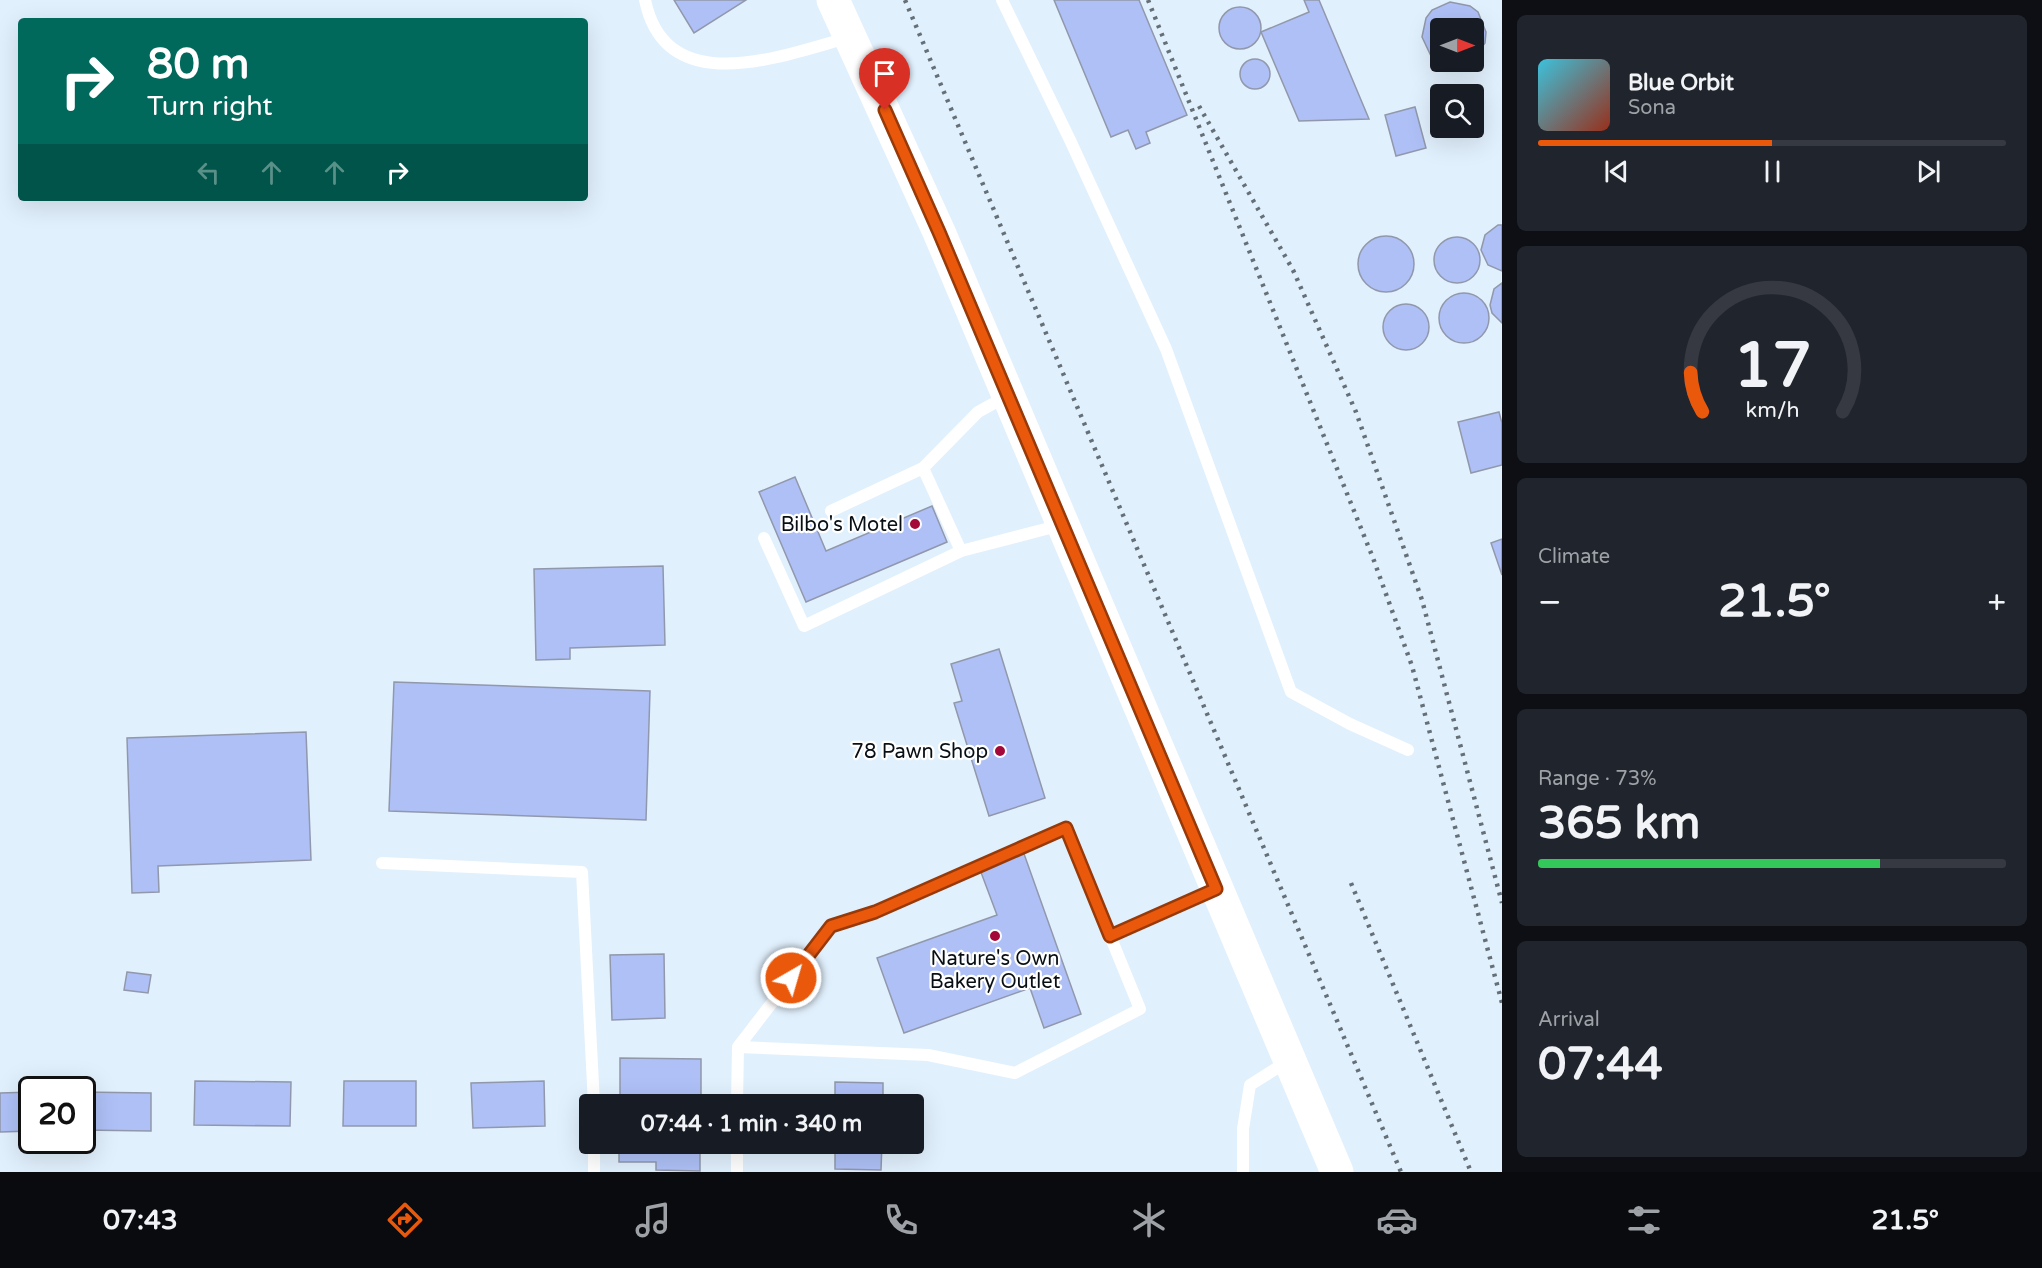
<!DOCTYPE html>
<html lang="en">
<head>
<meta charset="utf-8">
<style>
  :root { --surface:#171b24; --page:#20242c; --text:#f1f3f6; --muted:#9ea1a6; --line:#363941; --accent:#ea580c }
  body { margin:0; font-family:"Varela Round",sans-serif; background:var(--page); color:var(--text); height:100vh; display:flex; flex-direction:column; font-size:22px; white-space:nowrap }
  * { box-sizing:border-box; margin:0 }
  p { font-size:20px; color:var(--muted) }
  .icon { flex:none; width:33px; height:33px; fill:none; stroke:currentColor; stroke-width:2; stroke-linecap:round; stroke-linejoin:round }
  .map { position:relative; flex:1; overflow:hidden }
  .details { display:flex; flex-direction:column; gap:15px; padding:15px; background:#0d0f14; width:540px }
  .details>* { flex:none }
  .top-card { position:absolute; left:18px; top:18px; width:570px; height:183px; border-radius:6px; box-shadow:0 6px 24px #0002; background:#00695c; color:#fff; overflow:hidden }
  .needle { width:39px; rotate:90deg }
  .fabs { position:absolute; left:1430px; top:18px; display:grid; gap:12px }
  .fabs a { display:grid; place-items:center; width:54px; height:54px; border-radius:6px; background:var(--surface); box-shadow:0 6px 24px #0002; font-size:30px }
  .speed { position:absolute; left:18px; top:1076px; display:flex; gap:12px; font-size:30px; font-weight:700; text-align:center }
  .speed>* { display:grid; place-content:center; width:78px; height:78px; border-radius:50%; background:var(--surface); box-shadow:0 6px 24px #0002; line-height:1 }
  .speed .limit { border:3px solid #111; border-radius:9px; background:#fff; color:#111 }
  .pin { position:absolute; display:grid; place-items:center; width:51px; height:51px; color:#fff; margin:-62px -26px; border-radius:50% 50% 50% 0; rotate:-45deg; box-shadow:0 0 6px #0007 }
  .pin .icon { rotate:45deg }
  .me { position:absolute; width:66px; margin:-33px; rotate:38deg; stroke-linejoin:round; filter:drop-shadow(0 0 4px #0008) }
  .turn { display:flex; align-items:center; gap:21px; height:126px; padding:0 30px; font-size:27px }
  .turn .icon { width:78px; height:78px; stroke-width:2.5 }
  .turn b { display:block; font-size:42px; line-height:51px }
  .lanes { display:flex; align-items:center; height:57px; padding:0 30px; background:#0003; justify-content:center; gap:30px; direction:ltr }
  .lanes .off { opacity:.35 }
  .big { font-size:45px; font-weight:700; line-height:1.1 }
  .details .tile { flex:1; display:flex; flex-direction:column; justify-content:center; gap:9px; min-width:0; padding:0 21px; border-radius:9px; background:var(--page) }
  .details .dial { align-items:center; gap:0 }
  .dial svg { height:156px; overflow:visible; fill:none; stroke:var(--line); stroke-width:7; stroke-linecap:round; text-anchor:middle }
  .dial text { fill:var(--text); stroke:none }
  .song { display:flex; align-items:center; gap:18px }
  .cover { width:72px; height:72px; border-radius:9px; background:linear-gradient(135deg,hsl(190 70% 55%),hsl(10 70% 35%)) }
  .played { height:6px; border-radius:3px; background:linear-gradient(90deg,var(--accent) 50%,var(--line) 50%) }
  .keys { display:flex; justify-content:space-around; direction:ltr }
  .heat { display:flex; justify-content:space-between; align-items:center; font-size:33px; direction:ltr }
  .charge { height:9px; border-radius:4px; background:linear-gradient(90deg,#34c759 73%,var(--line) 0) }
  .trip { position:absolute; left:579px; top:1094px; width:345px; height:60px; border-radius:6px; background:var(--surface); box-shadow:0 6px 24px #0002; font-weight:700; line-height:60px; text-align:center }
  .dock { display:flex; height:96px; justify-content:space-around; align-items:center; background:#090b0e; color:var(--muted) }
  .dock .icon { width:42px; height:42px }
  .dock .on { color:var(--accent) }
  .dock b { font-size:27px; color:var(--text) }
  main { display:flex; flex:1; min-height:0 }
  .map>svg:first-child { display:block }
</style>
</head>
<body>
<main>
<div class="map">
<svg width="1502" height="1172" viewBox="0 0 1502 1172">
  <rect width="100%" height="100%" fill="#e1f0fd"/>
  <g fill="#aec0f6" stroke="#9198ab" stroke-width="1.5">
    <path d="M674,0H746L694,33Z"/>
    <path d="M1054,0H1139L1187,115L1146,132L1150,143L1136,149L1128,130L1111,137Z"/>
    <path d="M1304,0H1319L1369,119L1299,121L1261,32L1309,12Z"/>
    <path d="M1450,2L1470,6L1478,12L1486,32L1485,43L1473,59V28H1440V62H1470L1461,65L1439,62L1431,56L1422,37L1426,18L1432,10Z"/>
    <circle cx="1240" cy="28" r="21"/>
    <circle cx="1255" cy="74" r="15"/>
    <path d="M1415,107L1426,148L1396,156L1385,115Z"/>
    <path d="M1498,225H1502V271L1488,265L1481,250L1485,235Z"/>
    <circle cx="1386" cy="264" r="28"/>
    <circle cx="1457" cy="260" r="23"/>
    <path d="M1502,283V323L1492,313L1490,305L1494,289Z"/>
    <circle cx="1464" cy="318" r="25"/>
    <circle cx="1406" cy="327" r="23"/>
    <path d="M1499,412L1502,423V465L1471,473L1458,422Z"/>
    <path d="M795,477L826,551L932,506L947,542L806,602L759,492Z"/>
    <path d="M1502,539V575L1491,543Z"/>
    <path d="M663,566L665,645L570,648V659L536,660L534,569Z"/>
    <path d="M999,649L1045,798L989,816L954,703L962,701L951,664Z"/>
    <path d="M394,682L650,691L646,820L389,811Z"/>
    <path d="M306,732L311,860L158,866L159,892L132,893L127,738Z"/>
    <path d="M1023,851L1081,1014L1044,1028L1030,988L904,1033L877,958L997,915L979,867Z"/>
    <path d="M664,954L665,1018L612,1020L610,955Z"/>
    <path d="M127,972L151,975L148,993L124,990Z"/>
    <path d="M620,1058L701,1059V1104H620Z"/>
    <path d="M195,1081L291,1082L290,1126L194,1125Z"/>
    <path d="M344,1081H416V1126H343Z"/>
    <path d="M544,1081L545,1126L473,1128L471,1083Z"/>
    <path d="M835,1082L883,1083V1104H835Z"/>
    <path d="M32,1092V1131L0,1132V1093Z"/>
    <path d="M82,1092L151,1093V1131L82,1130Z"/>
    <path d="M619,1143H700V1171L656,1170V1162H619Z"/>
    <path d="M835,1143H882L881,1170L835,1169Z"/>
  </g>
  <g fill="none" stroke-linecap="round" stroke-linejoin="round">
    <g stroke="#fff" stroke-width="12">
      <path d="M645,0C666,101 782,56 850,37"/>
      <path d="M1002,0L1070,140L1166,349L1291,692L1350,724L1408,750"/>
      <path d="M923,468L961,551"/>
      <path d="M831,511L923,468L978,412L1007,396"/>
      <path d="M764,538L804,626L961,551L1061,525"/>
      <path d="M382,863L582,872L594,1104"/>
      <path d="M1110,936L1215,889"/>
      <path d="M737,1104L738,1047L831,926L875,912L1066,828L1140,1009L1015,1073L928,1055L738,1047"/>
      <path d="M594,1172V1143"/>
      <path d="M737,1172V1143"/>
      <path d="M1243,1172V1129L1250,1085L1288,1061"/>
    </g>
    <path stroke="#fff" stroke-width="33" d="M833,0L939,232L1337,1172"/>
    <g stroke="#656f77" stroke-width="4.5" stroke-dasharray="3 6" stroke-linecap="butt">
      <path d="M905,0L1401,1172"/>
      <path d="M1148,0L1373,558L1412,666L1502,1003"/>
      <path d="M1199,106L1293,270L1356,412L1422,600L1502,903"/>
      <path d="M1351,883L1471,1172"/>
    </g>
  </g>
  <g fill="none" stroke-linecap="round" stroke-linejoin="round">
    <g stroke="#983908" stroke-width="15">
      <path id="route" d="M791,978L831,926L875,912L1066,828L1110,936L1216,889L939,232L885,110"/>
    </g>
    <use href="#route" stroke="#ea580c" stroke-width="10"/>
  </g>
  <g fill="#a40839" stroke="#fff" stroke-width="2">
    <circle cx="915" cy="524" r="6"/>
    <circle cx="1000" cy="751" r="6"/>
    <circle cx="995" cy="936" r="6"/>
  </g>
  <g text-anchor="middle" stroke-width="4.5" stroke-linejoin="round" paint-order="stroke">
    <g font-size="20" fill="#080f14" stroke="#fff" text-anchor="end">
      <text x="903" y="531">Bilbo's Motel</text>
      <text x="988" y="758">78 Pawn Shop</text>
      <text x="995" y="965" text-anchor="middle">Nature's Own<tspan x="995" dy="23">Bakery Outlet</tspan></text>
    </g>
  </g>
</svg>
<div class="fabs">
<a><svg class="needle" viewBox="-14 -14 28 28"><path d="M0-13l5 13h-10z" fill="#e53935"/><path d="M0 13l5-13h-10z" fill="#9ea1a6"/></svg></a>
<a><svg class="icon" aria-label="search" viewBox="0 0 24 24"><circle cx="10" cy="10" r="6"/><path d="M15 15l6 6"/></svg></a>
</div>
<div class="speed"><div class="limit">20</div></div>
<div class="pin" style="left:885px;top:110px;background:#d93025"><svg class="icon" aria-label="arrive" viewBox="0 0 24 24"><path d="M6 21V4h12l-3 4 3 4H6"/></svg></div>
<svg class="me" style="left:791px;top:978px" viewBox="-20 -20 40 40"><circle r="17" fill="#ea580c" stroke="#fff" stroke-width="3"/><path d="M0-11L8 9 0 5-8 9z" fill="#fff"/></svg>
<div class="trip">07:44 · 1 min · 340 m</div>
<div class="top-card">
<div class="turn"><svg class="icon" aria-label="right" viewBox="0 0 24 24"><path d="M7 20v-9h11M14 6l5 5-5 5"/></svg><div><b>80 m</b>Turn right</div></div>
<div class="lanes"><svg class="icon off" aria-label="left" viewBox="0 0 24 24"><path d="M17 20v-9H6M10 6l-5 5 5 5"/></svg><svg class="icon off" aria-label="ahead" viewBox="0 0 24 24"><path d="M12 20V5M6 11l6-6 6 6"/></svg><svg class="icon off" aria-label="ahead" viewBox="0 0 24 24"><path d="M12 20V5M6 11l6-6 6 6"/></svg><svg class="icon" aria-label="right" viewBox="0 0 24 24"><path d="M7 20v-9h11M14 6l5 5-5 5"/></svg></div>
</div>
</div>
<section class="details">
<div class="tile">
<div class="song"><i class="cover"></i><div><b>Blue Orbit</b><p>Sona</p></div></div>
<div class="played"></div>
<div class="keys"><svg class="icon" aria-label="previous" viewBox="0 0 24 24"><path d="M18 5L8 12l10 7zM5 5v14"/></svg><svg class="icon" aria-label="pause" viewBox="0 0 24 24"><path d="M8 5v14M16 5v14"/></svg><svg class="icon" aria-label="next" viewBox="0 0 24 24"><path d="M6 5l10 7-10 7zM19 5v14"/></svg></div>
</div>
<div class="tile dial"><svg viewBox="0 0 100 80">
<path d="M14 69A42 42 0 1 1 86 69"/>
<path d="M14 69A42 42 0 0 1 8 49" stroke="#ea580c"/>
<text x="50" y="56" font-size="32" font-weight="700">17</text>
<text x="50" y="72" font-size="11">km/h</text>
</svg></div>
<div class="tile"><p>Climate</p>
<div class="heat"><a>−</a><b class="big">21.5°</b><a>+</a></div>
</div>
<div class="tile"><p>Range · 73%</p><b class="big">365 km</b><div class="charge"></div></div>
<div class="tile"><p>Arrival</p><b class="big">07:44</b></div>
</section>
</main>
<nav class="dock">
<b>07:43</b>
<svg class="icon on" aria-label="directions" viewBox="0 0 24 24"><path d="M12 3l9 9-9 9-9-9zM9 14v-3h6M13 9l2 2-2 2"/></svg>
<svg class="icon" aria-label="music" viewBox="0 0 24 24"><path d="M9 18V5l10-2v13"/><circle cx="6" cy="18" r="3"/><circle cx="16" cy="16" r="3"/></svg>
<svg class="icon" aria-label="phone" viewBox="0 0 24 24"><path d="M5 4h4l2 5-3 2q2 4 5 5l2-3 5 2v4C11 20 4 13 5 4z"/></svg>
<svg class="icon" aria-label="climate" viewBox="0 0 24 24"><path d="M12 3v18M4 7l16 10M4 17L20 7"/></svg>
<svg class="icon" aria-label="car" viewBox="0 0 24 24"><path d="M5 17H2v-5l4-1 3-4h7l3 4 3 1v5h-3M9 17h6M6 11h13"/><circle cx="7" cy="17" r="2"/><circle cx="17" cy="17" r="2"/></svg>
<svg class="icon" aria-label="filters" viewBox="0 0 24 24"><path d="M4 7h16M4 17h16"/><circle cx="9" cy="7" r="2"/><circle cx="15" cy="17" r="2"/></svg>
<b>21.5°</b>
</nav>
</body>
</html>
